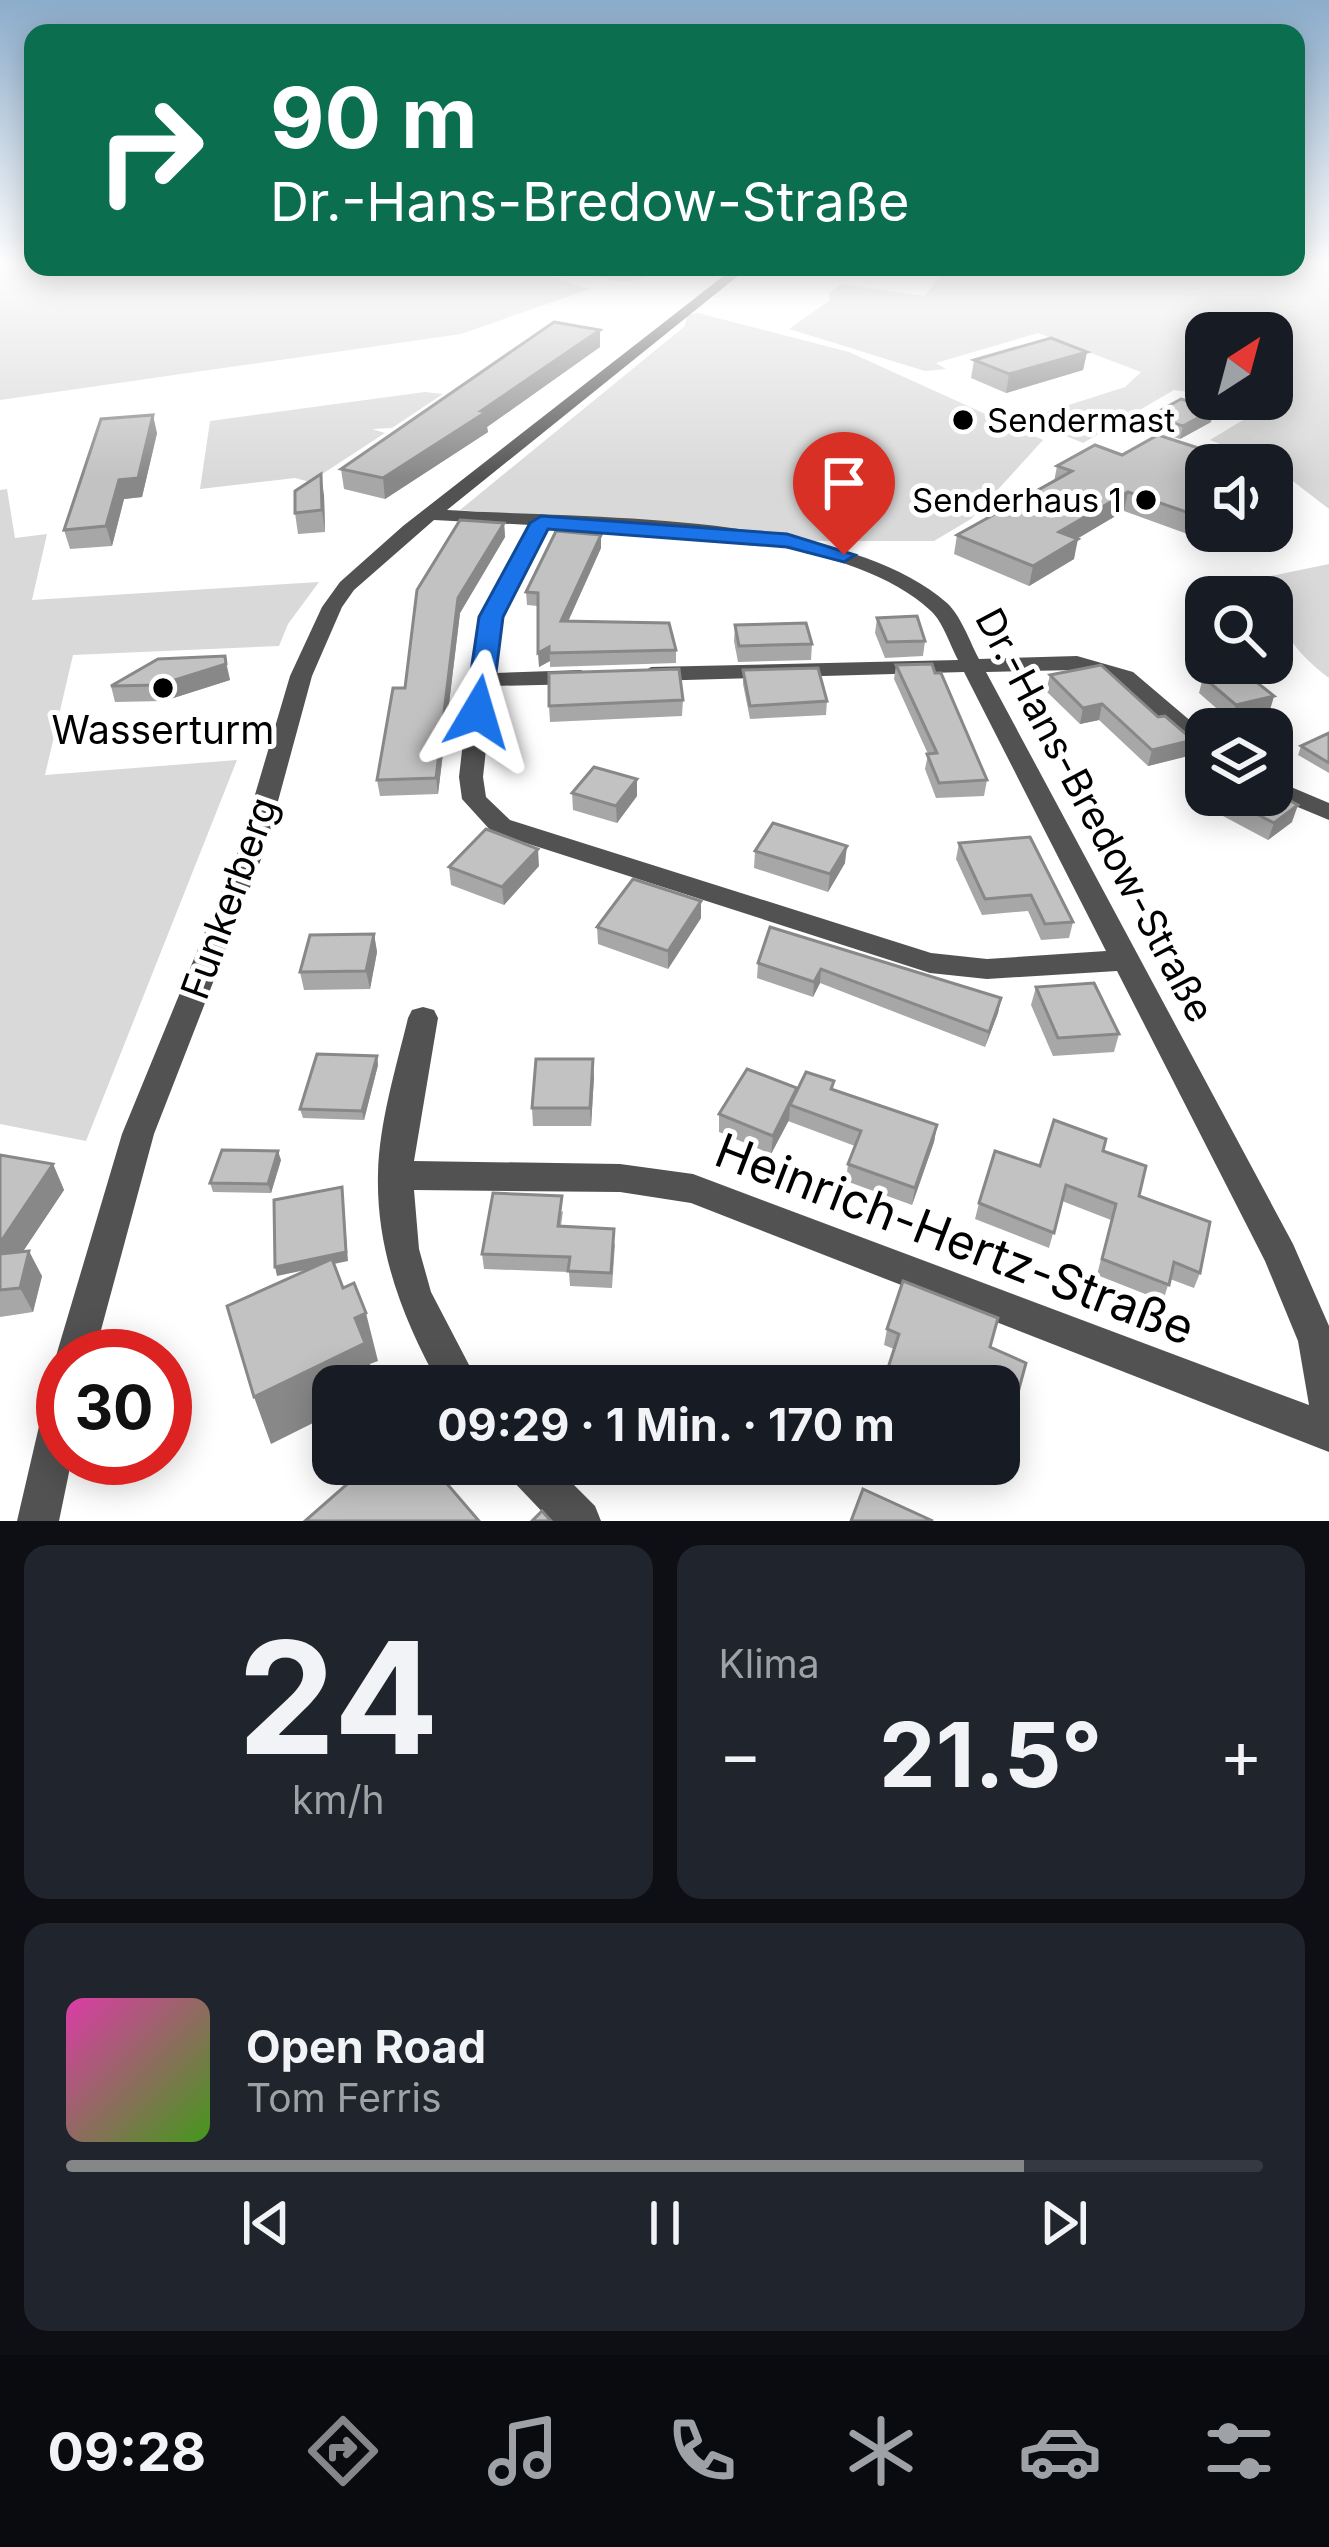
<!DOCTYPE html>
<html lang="de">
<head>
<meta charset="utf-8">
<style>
  :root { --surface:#171b24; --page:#20242c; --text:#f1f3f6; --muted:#9ea1a6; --line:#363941; --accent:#858687 }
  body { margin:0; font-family:Inter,sans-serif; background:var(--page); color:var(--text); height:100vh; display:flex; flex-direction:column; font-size:45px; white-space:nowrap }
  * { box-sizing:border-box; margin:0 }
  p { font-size:39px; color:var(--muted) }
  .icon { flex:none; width:66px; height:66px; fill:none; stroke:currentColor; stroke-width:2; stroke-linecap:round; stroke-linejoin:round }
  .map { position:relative; height:1521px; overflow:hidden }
  .panel { display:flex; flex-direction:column; gap:24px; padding:24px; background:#0d0f14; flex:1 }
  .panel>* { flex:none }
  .guide { position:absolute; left:24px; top:24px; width:1281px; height:252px; border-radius:24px; box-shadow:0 6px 30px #0003; background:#0b6e4f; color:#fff; overflow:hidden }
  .needle { width:78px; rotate:36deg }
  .tools { position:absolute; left:1185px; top:312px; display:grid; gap:24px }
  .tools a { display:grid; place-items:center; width:108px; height:108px; border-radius:24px; background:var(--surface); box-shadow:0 6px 30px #0003; font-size:60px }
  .speed { position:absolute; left:36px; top:1329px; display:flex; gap:24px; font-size:60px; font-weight:700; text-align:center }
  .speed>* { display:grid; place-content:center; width:156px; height:156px; border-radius:50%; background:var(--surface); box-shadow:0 6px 30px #0003; line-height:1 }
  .speed .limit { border:18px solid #d22; background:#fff; color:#111 }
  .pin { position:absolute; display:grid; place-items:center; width:102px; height:102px; color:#fff; margin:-123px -51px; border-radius:50% 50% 50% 0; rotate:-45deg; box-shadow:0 0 12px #0007 }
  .pin .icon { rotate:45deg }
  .me { position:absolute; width:132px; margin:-66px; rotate:7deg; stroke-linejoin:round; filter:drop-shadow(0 0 9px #0008) }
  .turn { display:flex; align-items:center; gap:42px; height:252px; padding:0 48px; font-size:54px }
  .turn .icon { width:156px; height:156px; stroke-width:2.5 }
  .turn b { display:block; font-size:84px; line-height:102px }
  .big { font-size:90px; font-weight:700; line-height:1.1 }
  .panel .widget { flex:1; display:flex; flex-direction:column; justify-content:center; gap:18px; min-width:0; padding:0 42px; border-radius:24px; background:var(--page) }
  .panel .dial { align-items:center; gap:0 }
  .dial b { font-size:156px; line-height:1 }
  .song { display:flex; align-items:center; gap:36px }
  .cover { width:144px; height:144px; border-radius:18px; background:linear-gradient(135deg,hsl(320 70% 55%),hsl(100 70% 35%)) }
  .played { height:12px; border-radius:6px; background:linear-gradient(90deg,var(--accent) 80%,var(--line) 80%) }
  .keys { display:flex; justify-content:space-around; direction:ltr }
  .heat { display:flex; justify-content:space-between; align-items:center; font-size:66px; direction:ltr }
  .panel .tiles { flex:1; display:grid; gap:24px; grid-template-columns:1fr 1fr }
  .widget:last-child { grid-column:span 2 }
  .trip { position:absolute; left:312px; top:1365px; width:708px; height:120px; border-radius:24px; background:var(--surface); box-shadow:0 6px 30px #0003; font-weight:700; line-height:120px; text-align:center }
  .tab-bar { display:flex; height:192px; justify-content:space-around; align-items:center; background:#090b0e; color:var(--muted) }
  .tab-bar .icon { width:84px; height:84px }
  .tab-bar .selected { color:var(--accent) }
  .tab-bar b { font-size:54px; color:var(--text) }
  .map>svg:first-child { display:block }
</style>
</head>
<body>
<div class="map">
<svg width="1329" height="1521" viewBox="0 0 1329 1521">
  <rect width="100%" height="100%" fill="#fff"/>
  <g fill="#d9d9d9">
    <path d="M0,265L33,267H663C614,303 587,257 549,276L590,289L461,334L0,400Z"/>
    <path d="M1296,265H1329V509L1272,465L1210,440L1258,411L1221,399H1272V333H1206V394L1174,390L1083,443L1025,419L1125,387L1141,372L1038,333L936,363L946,369L925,371L789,329L830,300L829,293L841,284L924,296L948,267Z"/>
    <path d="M698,313L849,352L1043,440L971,519L934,541H816L460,510L685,326L687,315Z"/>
    <path d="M425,392L443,394L392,428L372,429L385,433L310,482L295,478L200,489L210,421Z"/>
    <path d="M7,489L15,538L47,534L32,600L319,582L288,624L279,646L73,655L45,775L237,760L86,1141L0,1124V490Z"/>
    <path d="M1329,564V678C1295,653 1270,620 1271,576Z"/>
  </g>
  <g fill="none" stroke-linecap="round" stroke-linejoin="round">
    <g fill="#525252" fill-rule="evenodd">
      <path d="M735,267H749L447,510C584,519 840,510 947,603C961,616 970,642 979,659L1077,656L1133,672L1206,734V753L1198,751L1117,682L1076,670L986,672L1293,1244L1329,1326V1452L691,1203L620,1192L414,1190L419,1249L431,1292L480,1386H440C403,1320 376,1250 378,1174C379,1123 396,1068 408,1018L412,1010L423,1007L434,1010L438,1018L414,1161L620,1164L693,1174L1309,1405L1298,1341L1265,1261L1117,971L987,979L930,973L492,832L462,799L459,777L470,680L481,617L530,525L434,520L354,590L342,607L312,676L265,849L154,1134L94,1356H63L62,1369L56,1356L122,1134L239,849L290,676L322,607L340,582L403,526ZM549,526C656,531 848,534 931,611C943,622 950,645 958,660L651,667L640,674L651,681L964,672L1106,951L987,959L931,953L510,820L486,797L483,777L493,686L581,684L592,677L581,670L495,673L501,617Z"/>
      <path d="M1272,779L1329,803V820L1269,795Z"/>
      <path d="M63,1390V1458H72L59,1521H17L43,1409L49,1395Z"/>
      <path d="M504,1464H553L595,1506L601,1521H551L510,1478Z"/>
    </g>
  </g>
  <g fill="#a7a7a7">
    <path d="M600,330V347L487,427L488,432L385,499L344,489L341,469Z"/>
    <path d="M1087,352L1083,370L1006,393L971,378L974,360Z"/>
    <path d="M1150,416L1211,422L1180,439L1147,429Z"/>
    <path d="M157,433L142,497L124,499L112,546L70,549L64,530Z"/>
    <path d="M1122,455L1206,465V527L1193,536L1124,511L1076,539L1074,559L1029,586L954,554L957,535L1054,482L1057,466Z"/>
    <path d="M324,495L325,532L298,534L295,513Z"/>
    <path d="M504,523L505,537L460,613L438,794L380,796L377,780Z"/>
    <path d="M601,548L568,621L676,650V663L550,667V661L539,667L538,606L527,605L526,592Z"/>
    <path d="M877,618L925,641L923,656L885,658L875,633Z"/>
    <path d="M735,625L812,644L811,660L738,662L734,641Z"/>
    <path d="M225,656L230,680L164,701L115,702L111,686Z"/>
    <path d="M896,665L935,673L987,780L984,796L936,798L925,769L928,754L894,679Z"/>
    <path d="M743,670L827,701L826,715L750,719L743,684Z"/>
    <path d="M1050,675L1158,717L1193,740L1188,756L1148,766L1099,720L1080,724L1046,691Z"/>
    <path d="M1203,677L1274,696L1269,713L1231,721L1199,693Z"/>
    <path d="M683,700L682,716L550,722L549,706Z"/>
    <path d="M1329,733V773L1298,755L1301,746Z"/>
    <path d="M572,793L637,796L617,823L573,810Z"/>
    <path d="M1228,799L1292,822L1268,840L1223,816Z"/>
    <path d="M959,843L1073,922L1069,938L1041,940L1028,911L982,915L956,859Z"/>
    <path d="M755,851L845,863L828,892L754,868Z"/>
    <path d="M539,866L504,905L451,885L449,867Z"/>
    <path d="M701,901V918L668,969L598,944L597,927Z"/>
    <path d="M770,927L1001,998L998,1013L985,1047L820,983L813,997L757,978L758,963Z"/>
    <path d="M374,934L377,952L370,989L304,990L300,972Z"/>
    <path d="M1036,987L1119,1034L1114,1052L1053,1056L1031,1005Z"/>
    <path d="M377,1056L378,1065L364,1120L303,1118L300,1109Z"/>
    <path d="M594,1077L591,1126H533L532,1108Z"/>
    <path d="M834,1081L833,1090L937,1125L934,1142L912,1205L846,1181L848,1164L855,1146L788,1121L789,1120L771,1154L719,1132V1114L797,1088Z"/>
    <path d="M1103,1151L1200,1273L1194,1288L1170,1279L1163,1301L1097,1275L1111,1220L1062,1201L1049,1248L975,1219L979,1203L1040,1166Z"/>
    <path d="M0,1155L53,1164L64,1190L23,1251L42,1276L33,1312L0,1317Z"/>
    <path d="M281,1160L271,1193L213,1192L210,1183Z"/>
    <path d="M563,1211L561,1226L615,1244L612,1288L570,1286L569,1272L484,1269L482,1254Z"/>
    <path d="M887,1329L990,1347L1026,1363L1006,1434L999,1431V1386H889L885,1384L894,1349L884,1345Z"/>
  </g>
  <g fill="#888">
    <path d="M600,330V347L487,427L488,432L385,499L383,478Z"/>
    <path d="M1087,352L1083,370L1006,393L1009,374Z"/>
    <path d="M1214,409L1211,422L1180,439L1183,426Z"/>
    <path d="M153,415L157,433L142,497L124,499L112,546L106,526L119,480Z"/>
    <path d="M321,474L324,495L325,532L322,510Z"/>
    <path d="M1128,492L1124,511L1055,552L1059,532Z"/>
    <path d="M1206,511V527L1193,536L1198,516Z"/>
    <path d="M504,523L505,537L460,613L438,794L436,778L458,598Z"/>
    <path d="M601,535V548L562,635L561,621Z"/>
    <path d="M1078,539L1074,559L1029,586L1033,566Z"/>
    <path d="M549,647L550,661L539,667L538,653Z"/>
    <path d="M226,664L230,680L164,701L159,685Z"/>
    <path d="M1274,696L1269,713L1231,721L1236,705Z"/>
    <path d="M1102,704L1099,720L1080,724L1083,708Z"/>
    <path d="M1193,740L1188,756L1148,766L1152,750Z"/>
    <path d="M637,779V796L617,823L616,806Z"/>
    <path d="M1298,805L1292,822L1268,840L1274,823Z"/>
    <path d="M847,846L845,863L828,892L830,874Z"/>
    <path d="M538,849L539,866L504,905L502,887Z"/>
    <path d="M701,901V918L668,969V951Z"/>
    <path d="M374,934L377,952L370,989L366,971Z"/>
    <path d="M821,969L820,983L813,997L814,982Z"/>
    <path d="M1001,998L998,1013L985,1047L989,1032Z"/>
    <path d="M377,1056L378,1065L364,1120L362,1111Z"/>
    <path d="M593,1059L594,1077L591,1126L590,1108Z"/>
    <path d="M797,1088L790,1105L789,1120L771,1154L773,1136Z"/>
    <path d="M937,1125L934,1142L912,1205L915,1188Z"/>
    <path d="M278,1151L281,1160L271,1193L268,1184Z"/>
    <path d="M53,1164L64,1190L4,1280L0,1271V1243Z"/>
    <path d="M342,1187L348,1261L277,1276L275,1267Z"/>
    <path d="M29,1251L42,1276L33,1312L20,1288Z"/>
    <path d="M366,1313L378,1361L370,1364L376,1386H333V1413L271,1444L254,1397L355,1318Z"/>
  </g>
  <g fill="#c2c2c2" stroke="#888" stroke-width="3">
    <path d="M554,322L600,330L481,411L486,412L383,478L341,469Z"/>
    <path d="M1051,338L1087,352L1009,374L974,360Z"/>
    <path d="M1181,399L1214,409L1183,426L1150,416Z"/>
    <path d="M153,415L138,478L119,480L106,526L64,530L101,419Z"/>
    <path d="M1158,435L1251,465H1206V511L1198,516L1128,492L1059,532L1078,539L1033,566L957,535L1072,471L1057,466L1095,445L1122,455Z"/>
    <path d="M321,474L322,510L295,513V491Z"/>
    <path d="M460,520L504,523L458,598L436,778L377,780L393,688H405L417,590Z"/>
    <path d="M556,531L601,535L561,621L669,623L676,650L549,653V647L538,653V593L526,592Z"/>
    <path d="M917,616L925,641L887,642L877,618Z"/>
    <path d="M806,623L812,644L739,646L735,625Z"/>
    <path d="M225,656L226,664L159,685L111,686L158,659Z"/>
    <path d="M932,664L935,673H941L987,780L939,783L927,754L937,753L896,665Z"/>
    <path d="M1101,665L1158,717L1165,716L1193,740L1152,750L1102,704L1083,708L1050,675Z"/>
    <path d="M818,668L827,701L750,706L743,670Z"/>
    <path d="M679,669L683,700L549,706V673Z"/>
    <path d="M1240,669L1274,696L1236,705L1203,677Z"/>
    <path d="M1329,733V763L1301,746Z"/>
    <path d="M594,767L637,779L616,806L572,793Z"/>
    <path d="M1272,791L1298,805L1274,823L1228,799L1233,795H1272Z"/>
    <path d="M773,823L847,846L830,874L755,851Z"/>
    <path d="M486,829L538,849L502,887L449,867Z"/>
    <path d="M1030,837L1073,922L1045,924L1031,895L985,899L959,843Z"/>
    <path d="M633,879L701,901L668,951L597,927Z"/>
    <path d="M770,927L1001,998L989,1032L821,969L814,982L758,963Z"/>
    <path d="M374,934L366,971L300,972L310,935Z"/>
    <path d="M1094,983L1119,1034L1058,1038L1036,987Z"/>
    <path d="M317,1054L377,1056L362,1111L300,1109Z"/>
    <path d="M536,1059H593L590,1108H532Z"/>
    <path d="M747,1069L797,1088L773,1136L719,1114Z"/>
    <path d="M806,1072L834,1081L831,1089L937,1125L915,1188L848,1164L861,1131L790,1105Z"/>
    <path d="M1054,1120L1106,1139L1103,1151L1146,1166L1139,1196L1210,1222L1200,1273L1174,1262L1169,1285L1102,1259L1116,1204L1066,1185L1054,1233L979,1203L995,1151L1040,1166Z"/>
    <path d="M222,1150L278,1151L268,1184L210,1183Z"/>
    <path d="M0,1155L53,1164L0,1243Z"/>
    <path d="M342,1187L346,1252L275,1267L274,1200Z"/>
    <path d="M493,1193L562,1196L558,1226L614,1229L611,1273L568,1271L570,1257L482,1254Z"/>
    <path d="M29,1251L20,1288L0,1290V1254Z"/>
    <path d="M332,1259L343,1288L354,1283L366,1313L355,1318L365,1343L254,1397L227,1306Z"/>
    <path d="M903,1281L998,1318L990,1347L1026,1363L1011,1418L999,1414V1386H931L888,1368L899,1334L887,1329Z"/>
    <path d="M370,1464H430L479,1521H305Z"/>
    <path d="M863,1489L933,1521H851Z"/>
    <path d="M542,1511L551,1521H532Z"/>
  </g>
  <linearGradient id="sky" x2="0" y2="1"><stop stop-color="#8baccb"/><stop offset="0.55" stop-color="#fff"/><stop offset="1" stop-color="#fff" stop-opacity="0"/></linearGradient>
  <rect width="1329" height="478" fill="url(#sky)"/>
  <path fill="#1a73e8" stroke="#114b97" stroke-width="3" d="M541,516L787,534L855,555L844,562L787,547L548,529L503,617L491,712L487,718H468L465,712L479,617L530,523Z"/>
  <g fill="#000" stroke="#fff" stroke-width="4.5">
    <circle cx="963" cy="420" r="12"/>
    <circle cx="1146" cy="500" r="12"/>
    <circle cx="163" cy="688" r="12"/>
  </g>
  <g text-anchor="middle" stroke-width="10" stroke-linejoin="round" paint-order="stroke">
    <g font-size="33" fill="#000" stroke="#fff" text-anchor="start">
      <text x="987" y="432">Sendermast</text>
      <text x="1122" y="512" text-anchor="end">Senderhaus 1</text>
    </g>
    <g font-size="39" fill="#000" stroke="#fff">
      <text x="163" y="744">Wasserturm</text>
    </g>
    <g font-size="39" fill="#000" stroke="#fff">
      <text transform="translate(1095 815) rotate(62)" y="14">Dr.-Hans-Bredow-Straße</text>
      <text transform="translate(229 898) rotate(-70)" y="14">Funkerberg</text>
    </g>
    <g font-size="48" fill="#000" stroke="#fff">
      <text transform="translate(955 1239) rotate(21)" y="17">Heinrich-Hertz-Straße</text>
    </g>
  </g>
</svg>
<div class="tools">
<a><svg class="needle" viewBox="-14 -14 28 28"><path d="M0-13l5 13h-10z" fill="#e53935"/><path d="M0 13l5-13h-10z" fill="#9ea1a6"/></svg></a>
<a><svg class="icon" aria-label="sound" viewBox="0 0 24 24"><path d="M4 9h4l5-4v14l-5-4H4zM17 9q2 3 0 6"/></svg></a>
<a><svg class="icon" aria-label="search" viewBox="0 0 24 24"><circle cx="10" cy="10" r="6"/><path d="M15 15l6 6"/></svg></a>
<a><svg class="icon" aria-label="layers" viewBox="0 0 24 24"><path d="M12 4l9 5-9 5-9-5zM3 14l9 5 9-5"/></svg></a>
</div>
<div class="speed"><div class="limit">30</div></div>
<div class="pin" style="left:844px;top:555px;background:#d93025"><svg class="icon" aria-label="arrive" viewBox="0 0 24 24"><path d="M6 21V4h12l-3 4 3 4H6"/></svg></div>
<svg class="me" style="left:478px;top:712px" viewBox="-20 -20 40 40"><path d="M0-17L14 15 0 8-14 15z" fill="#1a73e8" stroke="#fff" stroke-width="4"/></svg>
<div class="trip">09:29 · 1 Min. · 170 m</div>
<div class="guide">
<div class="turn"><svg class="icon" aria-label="right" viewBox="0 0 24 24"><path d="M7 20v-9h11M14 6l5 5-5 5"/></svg><div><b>90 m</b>Dr.-Hans-Bredow-Straße</div></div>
</div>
</div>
<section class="panel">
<div class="tiles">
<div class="widget dial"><b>24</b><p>km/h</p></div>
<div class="widget"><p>Klima</p>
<div class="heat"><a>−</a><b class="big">21.5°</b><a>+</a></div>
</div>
<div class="widget">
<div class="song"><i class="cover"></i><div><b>Open Road</b><p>Tom Ferris</p></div></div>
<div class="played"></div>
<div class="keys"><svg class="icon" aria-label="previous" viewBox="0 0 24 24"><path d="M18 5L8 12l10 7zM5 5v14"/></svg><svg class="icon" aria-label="pause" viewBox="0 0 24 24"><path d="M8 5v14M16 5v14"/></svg><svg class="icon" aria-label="next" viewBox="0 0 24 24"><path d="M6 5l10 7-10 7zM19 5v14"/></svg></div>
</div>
</div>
</section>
<nav class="tab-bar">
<b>09:28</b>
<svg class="icon selected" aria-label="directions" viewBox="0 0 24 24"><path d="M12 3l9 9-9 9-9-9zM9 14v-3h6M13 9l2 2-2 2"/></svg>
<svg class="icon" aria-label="music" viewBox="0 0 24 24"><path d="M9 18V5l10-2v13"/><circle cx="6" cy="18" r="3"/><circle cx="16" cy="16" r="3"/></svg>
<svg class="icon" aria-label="phone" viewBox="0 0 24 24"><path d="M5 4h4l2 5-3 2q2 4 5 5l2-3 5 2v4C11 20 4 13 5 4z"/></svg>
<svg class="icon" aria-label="climate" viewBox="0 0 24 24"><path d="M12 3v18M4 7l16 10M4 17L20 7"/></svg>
<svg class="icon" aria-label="car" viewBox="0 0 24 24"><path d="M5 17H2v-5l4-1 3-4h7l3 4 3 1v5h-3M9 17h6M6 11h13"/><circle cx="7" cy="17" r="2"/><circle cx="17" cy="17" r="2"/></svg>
<svg class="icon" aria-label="filters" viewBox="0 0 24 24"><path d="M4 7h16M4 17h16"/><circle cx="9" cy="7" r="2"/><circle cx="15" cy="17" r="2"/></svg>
</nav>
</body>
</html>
